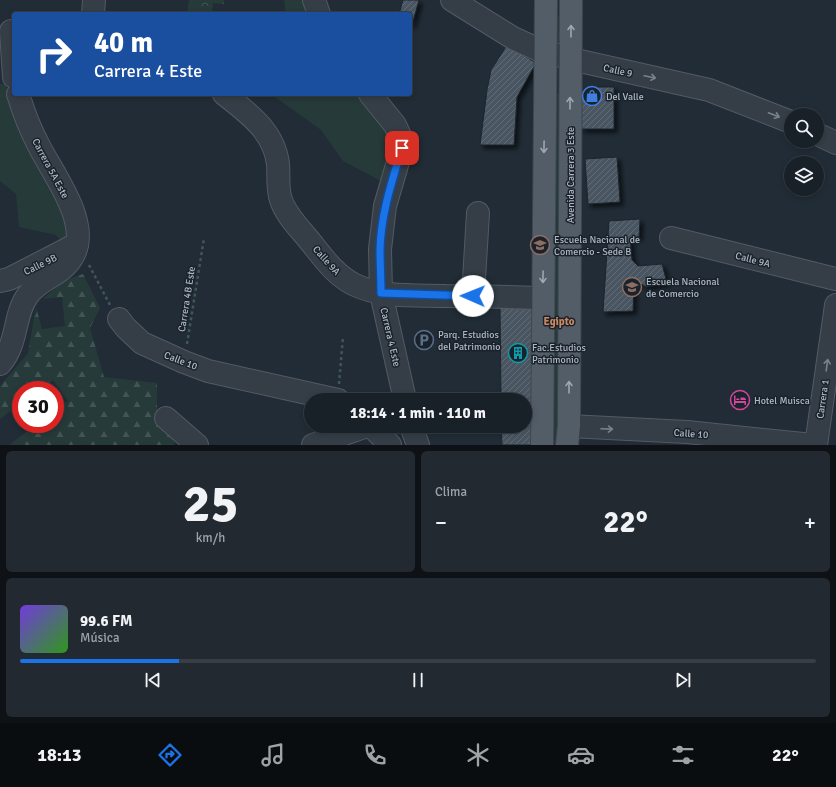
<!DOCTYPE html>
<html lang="es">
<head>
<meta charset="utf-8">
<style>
  :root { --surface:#192128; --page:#222930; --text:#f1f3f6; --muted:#9fa3a8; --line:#373e45; --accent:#1a73e8 }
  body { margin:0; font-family:Signika,sans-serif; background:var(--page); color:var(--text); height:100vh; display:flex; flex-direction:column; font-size:15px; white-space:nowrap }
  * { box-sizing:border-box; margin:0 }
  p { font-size:13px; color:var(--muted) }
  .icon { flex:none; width:22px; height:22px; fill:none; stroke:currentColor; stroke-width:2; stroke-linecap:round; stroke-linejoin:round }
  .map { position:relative; height:445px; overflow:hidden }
  .sheet { display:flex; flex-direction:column; gap:6px; padding:6px; background:#0e1216; flex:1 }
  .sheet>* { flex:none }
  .hud { position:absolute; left:12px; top:12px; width:400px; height:84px; border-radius:4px; box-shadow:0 2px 6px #0003,0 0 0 1px var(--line); background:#1a4fa0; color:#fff; overflow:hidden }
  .controls { position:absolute; left:784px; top:108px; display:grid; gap:8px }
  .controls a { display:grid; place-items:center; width:40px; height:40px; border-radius:50%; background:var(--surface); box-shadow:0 2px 6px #0003,0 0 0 1px var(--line); font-size:20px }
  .speed { position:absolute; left:12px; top:381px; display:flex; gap:8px; font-size:20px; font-weight:700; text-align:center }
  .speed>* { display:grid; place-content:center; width:52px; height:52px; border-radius:50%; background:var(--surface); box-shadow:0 2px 6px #0003,0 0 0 1px var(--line); line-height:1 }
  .speed .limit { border:6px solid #d22; background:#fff; color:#111 }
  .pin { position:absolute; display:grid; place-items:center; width:34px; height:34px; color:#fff; margin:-17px; border-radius:8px; box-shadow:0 2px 6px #0006 }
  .me { position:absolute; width:44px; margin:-22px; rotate:271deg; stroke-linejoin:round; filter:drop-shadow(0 0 3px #0008) }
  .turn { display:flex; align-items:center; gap:14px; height:84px; padding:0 16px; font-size:18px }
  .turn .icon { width:52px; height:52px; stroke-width:2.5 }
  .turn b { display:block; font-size:28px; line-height:34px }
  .big { font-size:30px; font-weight:700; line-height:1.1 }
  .sheet .card { flex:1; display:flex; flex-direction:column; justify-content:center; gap:6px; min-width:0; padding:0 14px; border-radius:6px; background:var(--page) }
  .sheet .dial { align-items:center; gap:0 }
  .dial b { font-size:52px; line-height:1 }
  .song { display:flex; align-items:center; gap:12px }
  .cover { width:48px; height:48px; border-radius:6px; background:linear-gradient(135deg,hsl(260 70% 55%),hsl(110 70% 35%)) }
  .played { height:4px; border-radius:2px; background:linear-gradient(90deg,var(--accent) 20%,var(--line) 20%) }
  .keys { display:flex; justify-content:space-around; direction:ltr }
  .heat { display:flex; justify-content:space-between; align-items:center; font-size:22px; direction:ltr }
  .sheet .tiles { flex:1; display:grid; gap:6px; grid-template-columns:1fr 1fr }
  .card:last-child { grid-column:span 2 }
  .trip { position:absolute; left:304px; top:393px; width:228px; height:40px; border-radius:20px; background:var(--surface); box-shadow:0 2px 6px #0003,0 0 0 1px var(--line); font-weight:700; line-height:40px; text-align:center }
  .tabs { display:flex; height:64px; justify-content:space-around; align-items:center; background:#0a0d10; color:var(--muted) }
  .tabs .icon { width:28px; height:28px }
  .tabs .active { color:var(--accent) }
  .tabs b { font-size:18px; color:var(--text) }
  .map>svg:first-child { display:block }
</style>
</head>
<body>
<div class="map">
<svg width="836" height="445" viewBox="0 0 836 445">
  <defs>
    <pattern id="forest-firs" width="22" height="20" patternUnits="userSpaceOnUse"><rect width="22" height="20" fill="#263a39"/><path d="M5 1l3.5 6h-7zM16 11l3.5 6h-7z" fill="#435454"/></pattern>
    <pattern id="park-crowns" width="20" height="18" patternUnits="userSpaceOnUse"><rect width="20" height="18" fill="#263a39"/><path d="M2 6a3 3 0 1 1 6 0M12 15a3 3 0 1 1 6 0" fill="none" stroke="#435454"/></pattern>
    <pattern id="building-hatch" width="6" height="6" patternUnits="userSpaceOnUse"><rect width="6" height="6" fill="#4a5662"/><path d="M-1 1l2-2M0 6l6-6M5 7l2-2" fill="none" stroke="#626c77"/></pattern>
    <filter id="shadow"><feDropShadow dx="3.5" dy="3.5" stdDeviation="2" flood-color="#0009"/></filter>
  </defs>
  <rect width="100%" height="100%" fill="#212c36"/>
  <g fill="#263a39">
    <path d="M284,0H307L312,14H286Z"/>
    <path d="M552,15L563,16L562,43H551Z"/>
    <path d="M5,83L26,142L50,182L73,237L64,244L56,235L19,227L16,194L0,181V84Z"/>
    <path d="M550,93H561L563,445H552Z"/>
    <path d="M271,94H358L389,134L392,148L381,181L343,161L321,130Z"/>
  </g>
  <path fill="url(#forest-firs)" d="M83,274L100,308L90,328L104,377L157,383V418L175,442L174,445H9L37,424H55V411L68,401L53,380L39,390H21V403L0,419V386L28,353L36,307L42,329L65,326L62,297L43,299L61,282Z"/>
  <path fill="url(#park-crowns)" d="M189,0H224V4L213,3L212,14H187Z"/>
  <g fill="url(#building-hatch)" stroke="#1c252e" filter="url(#shadow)">
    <path d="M403,0H419L412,25L410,24V14H399Z"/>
    <path d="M507,45L536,63L517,97L514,145H480L487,90L491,70Z"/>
    <path d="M592,87H614V129H581V95Z"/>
    <path d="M617,157L620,202L588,204L585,159Z"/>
    <path d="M640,219L639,237L630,238L632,260L638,266L662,264L667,283L646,287L640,283L634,282L633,311L603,312L609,221Z"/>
    <path d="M534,305L537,445H502L501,426H525V400H501L500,306Z"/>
  </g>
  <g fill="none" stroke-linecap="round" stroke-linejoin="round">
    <g stroke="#525b65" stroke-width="24">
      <g id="minor">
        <path d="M314,0L319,14"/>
        <path d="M452,0L513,38L539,50L580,61L709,90L791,122"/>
        <path d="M93,14L94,0"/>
        <path d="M11,31L14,77"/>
        <path d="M224,94C248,113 274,131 278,164C279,176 277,189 281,200C286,215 299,228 309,240C322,256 334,274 353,284C381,298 415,295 446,296C478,296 510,297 543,298"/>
        <path d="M370,94L395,125L401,138L402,148L385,206L380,249L381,293L405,400"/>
        <path d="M817,134L836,143"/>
        <path d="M671,238L836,279"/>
        <path d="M0,281L9,279L77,244"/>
        <path d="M473,296L478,213"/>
        <path d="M119,319L126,328L142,343L184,362L208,371L338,400"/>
        <path d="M0,364C19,342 13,315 28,295C40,278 63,275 73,256C92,222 51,172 37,142C29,127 23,110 18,94"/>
        <path d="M166,418L197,445"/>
        <path d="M371,426L390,445"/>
        <path d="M411,426L418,445"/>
        <path d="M569,426L687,432L813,445"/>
        <path d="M313,445L367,426"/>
        <path d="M816,445L836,305"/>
      </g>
    </g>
    <g stroke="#3e4751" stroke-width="24">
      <g id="major">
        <path d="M542,445L546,0"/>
        <path d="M567,445L569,426L571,0"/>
      </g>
    </g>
    <g stroke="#435657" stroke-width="2.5" stroke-dasharray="3 3" stroke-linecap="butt">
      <path d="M89,265L110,305"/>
      <path d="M187,344L204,238"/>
      <path d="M339,384L343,337"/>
    </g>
    <use href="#minor" stroke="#353e47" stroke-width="22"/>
    <use href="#major" stroke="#535d67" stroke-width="22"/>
  </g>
  <defs><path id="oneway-shaft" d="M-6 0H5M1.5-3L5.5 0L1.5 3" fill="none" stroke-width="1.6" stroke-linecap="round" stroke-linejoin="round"/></defs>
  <g stroke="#9da6b1">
    <use href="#oneway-shaft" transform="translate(571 31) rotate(-90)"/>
    <use href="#oneway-shaft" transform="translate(570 103) rotate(-90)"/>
    <use href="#oneway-shaft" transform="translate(544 147) rotate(91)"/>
    <use href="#oneway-shaft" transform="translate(543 277) rotate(91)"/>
    <use href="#oneway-shaft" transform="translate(569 387) rotate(-90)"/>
  </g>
  <g stroke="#78818c">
    <use href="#oneway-shaft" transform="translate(650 77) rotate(12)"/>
    <use href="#oneway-shaft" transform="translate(774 115) rotate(21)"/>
    <use href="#oneway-shaft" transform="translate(827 365) rotate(-82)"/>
    <use href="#oneway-shaft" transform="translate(607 429) rotate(2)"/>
  </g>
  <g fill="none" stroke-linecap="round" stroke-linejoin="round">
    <g stroke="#114b97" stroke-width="10">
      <path id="route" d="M402,148C392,181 381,214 380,249C380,263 381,278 381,293L473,296"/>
    </g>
    <use href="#route" stroke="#1a73e8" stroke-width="7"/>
  </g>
  <defs>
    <g id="shop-ring" transform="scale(1)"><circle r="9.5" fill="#1a232b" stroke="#3f7fe0" stroke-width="1.5"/><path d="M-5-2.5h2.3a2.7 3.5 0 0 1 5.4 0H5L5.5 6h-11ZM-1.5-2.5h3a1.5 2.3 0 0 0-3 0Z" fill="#3f7fe0"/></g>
    <g id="school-ring" transform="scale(1)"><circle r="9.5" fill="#1a232b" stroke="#8d6e63" stroke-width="1.5"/><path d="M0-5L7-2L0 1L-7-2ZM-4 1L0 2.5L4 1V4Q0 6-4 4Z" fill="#8d6e63"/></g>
    <g id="parking-ring" transform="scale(1)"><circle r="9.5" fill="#1a232b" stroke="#5c6f8a" stroke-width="1.5"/><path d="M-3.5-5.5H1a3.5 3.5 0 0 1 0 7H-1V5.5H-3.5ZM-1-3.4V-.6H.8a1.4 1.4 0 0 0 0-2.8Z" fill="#5c6f8a"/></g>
    <g id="building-ring" transform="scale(1)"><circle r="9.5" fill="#1a232b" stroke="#0f9aa8" stroke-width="1.5"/><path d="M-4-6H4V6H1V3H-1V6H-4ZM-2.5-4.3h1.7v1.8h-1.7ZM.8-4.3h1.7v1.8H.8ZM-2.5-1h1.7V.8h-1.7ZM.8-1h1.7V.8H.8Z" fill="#0f9aa8"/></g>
    <g id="hotel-ring" transform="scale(1)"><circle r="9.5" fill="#1a232b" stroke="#d1479c" stroke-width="1.5"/><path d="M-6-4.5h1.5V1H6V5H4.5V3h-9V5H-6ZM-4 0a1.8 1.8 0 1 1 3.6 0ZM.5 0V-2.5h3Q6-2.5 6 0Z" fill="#d1479c"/></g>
  </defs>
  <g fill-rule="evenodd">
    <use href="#shop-ring" x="592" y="96"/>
    <use href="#school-ring" x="540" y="245"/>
    <use href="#school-ring" x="632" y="287"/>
    <use href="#parking-ring" x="424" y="340"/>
    <use href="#building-ring" x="518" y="353"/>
    <use href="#hotel-ring" x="740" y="400"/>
  </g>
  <g text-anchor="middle" stroke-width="3" stroke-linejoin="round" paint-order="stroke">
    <g font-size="10" fill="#afb8c4" stroke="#1a232b">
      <text transform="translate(618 70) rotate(12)" y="4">Calle 9</text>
      <text transform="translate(51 168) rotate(62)" y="4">Carrera 5A Este</text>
      <text transform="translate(570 175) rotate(-90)" y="4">Avenida Carrera 3 Este</text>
      <text transform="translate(753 259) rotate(14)" y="4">Calle 9A</text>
      <text transform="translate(327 260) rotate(48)" y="4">Calle 9A</text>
      <text transform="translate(40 264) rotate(-26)" y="4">Calle 9B</text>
      <text transform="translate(186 299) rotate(-81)" y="4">Carrera 4B Este</text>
      <text transform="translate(391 337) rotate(77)" y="4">Carrera 4 Este</text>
      <text transform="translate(181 360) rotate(21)" y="4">Calle 10</text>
      <text transform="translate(822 399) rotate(-82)" y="4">Carrera 1</text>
      <text transform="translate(691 433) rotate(4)" y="4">Calle 10</text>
    </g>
    <g font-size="10" fill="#afb8c4" stroke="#1a232b" text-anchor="start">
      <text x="606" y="100">Del Valle</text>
      <text x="554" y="243">Escuela Nacional de<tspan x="554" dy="12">Comercio - Sede B</tspan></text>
      <text x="646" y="285">Escuela Nacional<tspan x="646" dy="12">de Comercio</tspan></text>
      <text x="438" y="338">Parq. Estudios<tspan x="438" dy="12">del Patrimonio</tspan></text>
      <text x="532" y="351">Fac.Estudios<tspan x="532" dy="12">Patrimonio</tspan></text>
      <text x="754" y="404">Hotel Muisca</text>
    </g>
    <g font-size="11" font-weight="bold" fill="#cd8861" stroke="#1a232b">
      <text x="559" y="325">Egipto</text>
    </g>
  </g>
</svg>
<div class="controls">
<a><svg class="icon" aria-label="search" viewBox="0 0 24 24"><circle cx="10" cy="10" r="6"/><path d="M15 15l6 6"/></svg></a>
<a><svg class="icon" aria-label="layers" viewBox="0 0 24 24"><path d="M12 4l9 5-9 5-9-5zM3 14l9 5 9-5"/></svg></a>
</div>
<div class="speed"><div class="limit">30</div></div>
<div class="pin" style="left:402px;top:148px;background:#d93025"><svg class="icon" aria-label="arrive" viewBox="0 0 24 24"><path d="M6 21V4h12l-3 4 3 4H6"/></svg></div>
<svg class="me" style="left:473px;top:296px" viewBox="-20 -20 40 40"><circle r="19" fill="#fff"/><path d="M0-13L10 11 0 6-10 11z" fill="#1a73e8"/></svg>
<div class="trip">18:14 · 1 min · 110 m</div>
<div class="hud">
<div class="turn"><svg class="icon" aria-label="right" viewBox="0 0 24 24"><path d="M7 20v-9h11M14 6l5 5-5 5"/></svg><div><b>40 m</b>Carrera 4 Este</div></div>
</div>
</div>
<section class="sheet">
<div class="tiles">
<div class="card dial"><b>25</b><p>km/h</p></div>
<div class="card"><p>Clima</p>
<div class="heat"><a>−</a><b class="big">22°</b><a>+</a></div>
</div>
<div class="card">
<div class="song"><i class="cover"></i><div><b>99.6 FM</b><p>Música</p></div></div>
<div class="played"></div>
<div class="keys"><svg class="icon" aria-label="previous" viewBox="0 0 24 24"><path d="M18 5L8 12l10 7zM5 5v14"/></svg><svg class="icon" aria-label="pause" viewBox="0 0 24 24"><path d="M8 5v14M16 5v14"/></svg><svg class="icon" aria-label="next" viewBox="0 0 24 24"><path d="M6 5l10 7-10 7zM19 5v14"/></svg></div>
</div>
</div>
</section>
<nav class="tabs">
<b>18:13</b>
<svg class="icon active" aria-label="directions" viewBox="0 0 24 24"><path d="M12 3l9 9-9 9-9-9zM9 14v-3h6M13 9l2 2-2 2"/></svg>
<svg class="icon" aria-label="music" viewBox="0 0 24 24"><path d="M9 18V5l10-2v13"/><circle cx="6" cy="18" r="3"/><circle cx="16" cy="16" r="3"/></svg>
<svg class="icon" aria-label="phone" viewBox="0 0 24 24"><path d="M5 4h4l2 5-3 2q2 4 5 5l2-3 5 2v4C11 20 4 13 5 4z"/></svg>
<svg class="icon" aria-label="climate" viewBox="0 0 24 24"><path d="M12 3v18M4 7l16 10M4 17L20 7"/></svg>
<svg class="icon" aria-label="car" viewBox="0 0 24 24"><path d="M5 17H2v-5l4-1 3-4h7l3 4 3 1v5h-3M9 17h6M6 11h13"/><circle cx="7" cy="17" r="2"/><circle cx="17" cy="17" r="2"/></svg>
<svg class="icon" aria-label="filters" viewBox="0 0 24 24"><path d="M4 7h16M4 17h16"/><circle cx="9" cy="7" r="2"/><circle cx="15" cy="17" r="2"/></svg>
<b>22°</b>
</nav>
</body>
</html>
